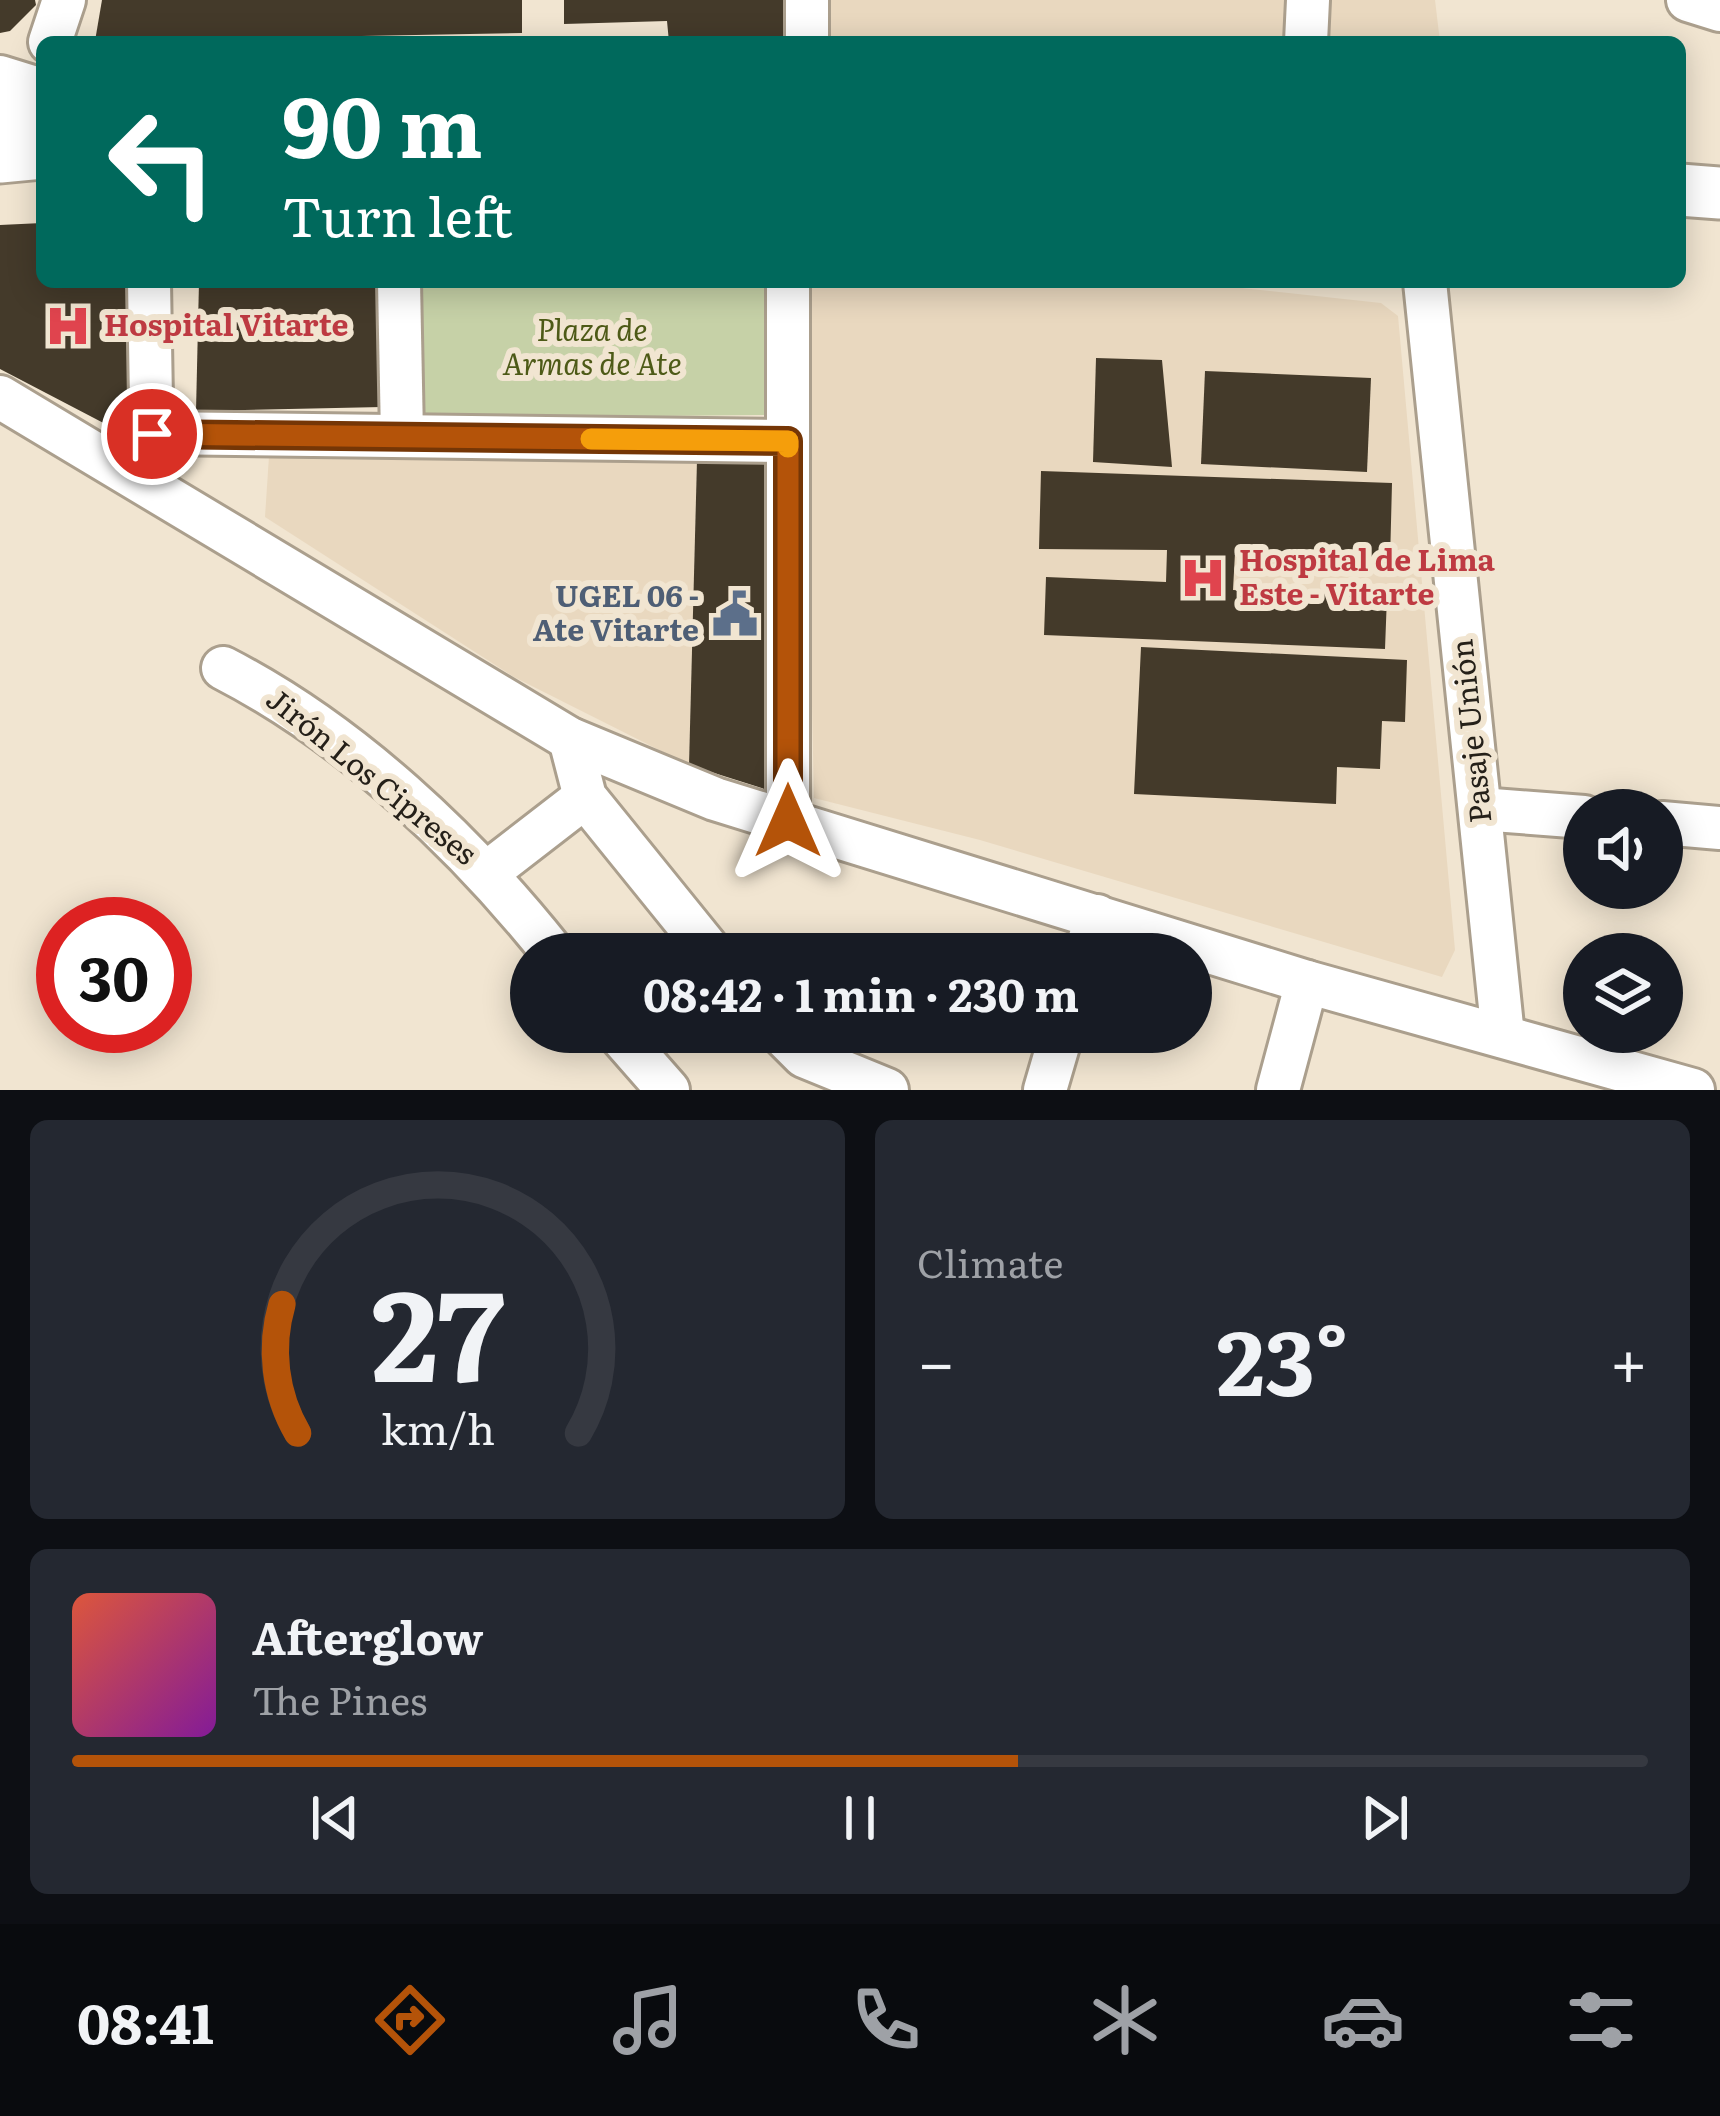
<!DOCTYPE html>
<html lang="en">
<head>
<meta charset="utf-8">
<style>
  :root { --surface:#171b24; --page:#242831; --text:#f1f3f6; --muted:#9ea1a6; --line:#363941; --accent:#b45309 }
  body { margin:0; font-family:Literata,serif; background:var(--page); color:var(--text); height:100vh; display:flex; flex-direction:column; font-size:45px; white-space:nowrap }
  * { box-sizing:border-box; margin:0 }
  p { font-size:39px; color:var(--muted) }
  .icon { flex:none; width:66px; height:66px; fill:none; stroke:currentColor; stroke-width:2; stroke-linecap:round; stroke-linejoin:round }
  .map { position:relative; height:1090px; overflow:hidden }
  .side { display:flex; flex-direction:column; gap:30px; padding:30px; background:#0d0f14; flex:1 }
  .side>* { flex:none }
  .hud { position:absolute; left:36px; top:36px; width:1650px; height:252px; border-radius:18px; box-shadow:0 6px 30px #0003; background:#00695c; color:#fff; overflow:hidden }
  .buttons { position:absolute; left:1563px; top:789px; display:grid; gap:24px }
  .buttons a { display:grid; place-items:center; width:120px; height:120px; border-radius:50%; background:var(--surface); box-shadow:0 6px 30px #0003; font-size:60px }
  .speed { position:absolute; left:36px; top:897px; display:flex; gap:24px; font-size:60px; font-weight:700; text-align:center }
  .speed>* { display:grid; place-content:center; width:156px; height:156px; border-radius:50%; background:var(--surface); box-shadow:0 6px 30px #0003; line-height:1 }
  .speed .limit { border:18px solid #d22; background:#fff; color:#111 }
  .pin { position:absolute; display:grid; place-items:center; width:102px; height:102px; color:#fff; margin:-51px; border:6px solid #fff; border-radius:50%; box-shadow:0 3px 12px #0007 }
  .me { position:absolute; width:132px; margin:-66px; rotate:0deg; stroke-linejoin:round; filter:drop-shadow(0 0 9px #0008) }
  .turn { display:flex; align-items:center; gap:42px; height:252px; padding:0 48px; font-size:54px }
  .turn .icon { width:156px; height:156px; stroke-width:2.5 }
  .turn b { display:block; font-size:84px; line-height:102px }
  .big { font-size:90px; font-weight:700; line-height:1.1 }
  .side .tile { flex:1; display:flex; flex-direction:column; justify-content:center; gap:18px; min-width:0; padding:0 42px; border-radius:18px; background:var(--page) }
  .side .dial { align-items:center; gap:0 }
  .dial svg { height:312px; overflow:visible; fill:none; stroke:var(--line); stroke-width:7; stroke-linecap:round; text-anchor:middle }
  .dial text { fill:var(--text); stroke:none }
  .song { display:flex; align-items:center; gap:36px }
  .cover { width:144px; height:144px; border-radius:18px; background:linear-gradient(135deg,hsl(10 70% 55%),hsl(290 70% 35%)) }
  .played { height:12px; border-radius:6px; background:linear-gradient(90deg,var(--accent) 60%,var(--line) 60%) }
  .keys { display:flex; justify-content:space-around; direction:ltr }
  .heat { display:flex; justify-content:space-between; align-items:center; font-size:66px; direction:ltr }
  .side .tiles { flex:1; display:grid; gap:30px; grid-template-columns:1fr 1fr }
  .tile:last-child { grid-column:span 2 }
  .trip { position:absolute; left:510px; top:933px; width:702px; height:120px; border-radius:60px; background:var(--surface); box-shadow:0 6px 30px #0003; font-weight:700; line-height:120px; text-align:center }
  .dock { display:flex; height:192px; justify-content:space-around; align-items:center; background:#090b0e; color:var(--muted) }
  .dock .icon { width:84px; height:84px }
  .dock .active { color:var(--accent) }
  .dock b { font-size:54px; color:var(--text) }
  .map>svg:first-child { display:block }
</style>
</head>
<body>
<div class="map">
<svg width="1720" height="1090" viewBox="0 0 1720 1090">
  <rect width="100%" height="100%" fill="#f1e5d1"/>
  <g fill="#e9d8bf">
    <path d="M823,0H1286L1287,42H823Z"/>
    <path d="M1326,0H1435L1440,42H1325Z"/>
    <path d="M803,282H1185L1381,303L1398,316L1455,950L1442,977L980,840L814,798Z"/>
    <path d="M269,456L697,460L689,765L514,677L265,517Z"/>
  </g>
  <path fill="#c6d1a7" d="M414,282H770L771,415L414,418Z"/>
  <g fill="#443a2a">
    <path d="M0,0H35L36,5L10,31L0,33Z"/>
    <path d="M102,0H522V33L95,41Z"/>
    <path d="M564,0H797L798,41L669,42L667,21L564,24Z"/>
    <path d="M42,223V282H136L138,441L0,369V225Z"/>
    <path d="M199,282H381L382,407L196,411Z"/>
    <path d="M1096,358L1162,360L1172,467L1093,462Z"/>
    <path d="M1205,371L1371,378L1367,472L1201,464Z"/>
    <path d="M697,460L778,463L774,792L689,765Z"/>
    <path d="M1041,471L1392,483L1390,562L1235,553L1233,590L1387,596L1385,649L1044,635L1046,577L1166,582L1167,550L1039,549Z"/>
    <path d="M1141,647L1407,660L1405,722L1382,721L1380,769L1337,767L1336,804L1134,794Z"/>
  </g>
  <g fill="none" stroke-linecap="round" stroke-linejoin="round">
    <g stroke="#ab9f8d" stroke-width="48">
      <g id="minor">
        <path d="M807,0V42"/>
        <path d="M1688,0L1720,10"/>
        <path d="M50,42L64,0"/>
        <path d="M1306,42L1308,0"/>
        <path d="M0,77L42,90"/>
        <path d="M149,282L152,461"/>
        <path d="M399,282L402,436"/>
        <path d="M788,282V821"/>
        <path d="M1425,282L1503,1036"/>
        <path d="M0,397L570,739L715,799L1307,982L1693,1090"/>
        <path d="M152,433L788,441"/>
        <path d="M223,668C351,734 465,842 554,954"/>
        <path d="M570,739L585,797L712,954"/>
        <path d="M1480,809L1584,817"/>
        <path d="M1662,823L1720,828"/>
        <path d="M488,872L585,797"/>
        <path d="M1085,954L1097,916"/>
        <path d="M617,1032L668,1090"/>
        <path d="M780,1032L804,1056L887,1090"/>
        <path d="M1045,1090L1062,1032"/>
        <path d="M1278,1090L1307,982"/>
      </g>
    </g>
    <g stroke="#ab9f8d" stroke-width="57">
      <g id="major">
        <path d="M0,114L42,106"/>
        <path d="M0,157L42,153"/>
        <path d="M1680,190L1720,193"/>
      </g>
    </g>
    <use href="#minor" stroke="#fff" stroke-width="42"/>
    <use href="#major" stroke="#fff" stroke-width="51"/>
  </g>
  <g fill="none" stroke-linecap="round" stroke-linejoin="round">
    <g stroke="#753606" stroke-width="30">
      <path id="route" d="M152,434L788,441V821"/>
    </g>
    <use href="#route" stroke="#b45309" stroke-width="21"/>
    <path stroke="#f59e0b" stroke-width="21" d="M591,439L788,441V447"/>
  </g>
  <defs>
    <g id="hospital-bare" transform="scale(3.6)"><path d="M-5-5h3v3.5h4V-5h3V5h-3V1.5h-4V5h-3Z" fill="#e0444e" stroke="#f1e5d1" stroke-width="2.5" paint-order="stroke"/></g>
    <g id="civic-bare" transform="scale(3.6)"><path d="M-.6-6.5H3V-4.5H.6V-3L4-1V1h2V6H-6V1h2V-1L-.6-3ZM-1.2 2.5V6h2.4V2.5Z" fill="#5c6f8a" stroke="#f1e5d1" stroke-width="2.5" paint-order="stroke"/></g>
  </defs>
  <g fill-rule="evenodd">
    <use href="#hospital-bare" x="68" y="326"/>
    <use href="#hospital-bare" x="1203" y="578"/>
    <use href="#civic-bare" x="735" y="614"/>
  </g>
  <g text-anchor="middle" stroke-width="12" stroke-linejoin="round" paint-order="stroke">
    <g font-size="30" font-weight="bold" fill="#be3a42" stroke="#f1e5d1" text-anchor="start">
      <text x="104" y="336">Hospital Vitarte</text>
      <text x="1239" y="571">Hospital de Lima<tspan x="1239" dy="34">Este - Vitarte</tspan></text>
    </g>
    <g font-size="30" font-style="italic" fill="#4d5a17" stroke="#f1e5d1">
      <text x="592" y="341">Plaza de<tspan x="592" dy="34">Armas de Ate</tspan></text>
    </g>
    <g font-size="30" font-weight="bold" fill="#4e5e75" stroke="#f1e5d1" text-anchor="end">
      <text x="699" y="607">UGEL 06 -<tspan x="699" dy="34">Ate Vitarte</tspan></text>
    </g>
    <g font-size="30" fill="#252019" stroke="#f1e5d1">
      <text transform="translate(1472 731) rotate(-96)" y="10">Pasaje Unión</text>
      <text transform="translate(371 777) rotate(39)" y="10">Jirón Los Cipreses</text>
    </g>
  </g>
</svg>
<div class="buttons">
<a><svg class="icon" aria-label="sound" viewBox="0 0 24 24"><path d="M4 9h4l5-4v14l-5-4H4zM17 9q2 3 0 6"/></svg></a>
<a><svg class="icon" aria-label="layers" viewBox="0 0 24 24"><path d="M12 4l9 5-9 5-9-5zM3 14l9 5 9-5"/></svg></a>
</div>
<div class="speed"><div class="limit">30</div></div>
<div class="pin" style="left:152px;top:434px;background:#d93025"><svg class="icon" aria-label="arrive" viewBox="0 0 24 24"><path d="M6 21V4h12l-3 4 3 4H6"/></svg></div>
<svg class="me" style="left:788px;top:821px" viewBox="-20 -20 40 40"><path d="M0-17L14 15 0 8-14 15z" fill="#b45309" stroke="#fff" stroke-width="4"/></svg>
<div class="trip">08:42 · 1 min · 230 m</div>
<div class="hud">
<div class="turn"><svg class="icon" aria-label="left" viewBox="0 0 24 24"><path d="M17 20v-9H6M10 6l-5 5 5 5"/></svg><div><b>90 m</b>Turn left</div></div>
</div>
</div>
<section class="side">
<div class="tiles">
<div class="tile dial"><svg viewBox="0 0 100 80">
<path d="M14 69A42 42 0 1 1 86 69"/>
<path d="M14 69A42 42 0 0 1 10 36" stroke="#b45309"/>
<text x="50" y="56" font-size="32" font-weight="700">27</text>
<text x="50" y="72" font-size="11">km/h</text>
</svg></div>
<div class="tile"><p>Climate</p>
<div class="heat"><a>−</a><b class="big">23°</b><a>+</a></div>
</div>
<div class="tile">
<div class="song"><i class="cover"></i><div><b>Afterglow</b><p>The Pines</p></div></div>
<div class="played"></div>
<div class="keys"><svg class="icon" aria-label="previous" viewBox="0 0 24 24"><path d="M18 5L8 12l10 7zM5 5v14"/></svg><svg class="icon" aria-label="pause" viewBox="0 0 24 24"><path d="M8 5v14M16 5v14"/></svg><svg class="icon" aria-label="next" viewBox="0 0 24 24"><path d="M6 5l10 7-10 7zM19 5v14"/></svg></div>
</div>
</div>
</section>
<nav class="dock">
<b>08:41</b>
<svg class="icon active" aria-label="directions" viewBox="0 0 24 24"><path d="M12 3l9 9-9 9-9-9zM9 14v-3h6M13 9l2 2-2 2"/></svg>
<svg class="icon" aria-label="music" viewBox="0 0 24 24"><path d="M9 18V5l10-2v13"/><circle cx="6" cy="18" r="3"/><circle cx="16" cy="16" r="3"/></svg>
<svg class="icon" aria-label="phone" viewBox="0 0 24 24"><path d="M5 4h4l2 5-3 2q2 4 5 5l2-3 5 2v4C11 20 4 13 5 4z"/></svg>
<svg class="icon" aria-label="climate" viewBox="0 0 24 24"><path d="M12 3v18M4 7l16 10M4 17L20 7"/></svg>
<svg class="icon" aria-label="car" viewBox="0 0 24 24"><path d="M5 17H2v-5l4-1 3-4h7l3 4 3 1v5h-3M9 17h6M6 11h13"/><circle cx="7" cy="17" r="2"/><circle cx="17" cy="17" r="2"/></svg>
<svg class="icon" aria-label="filters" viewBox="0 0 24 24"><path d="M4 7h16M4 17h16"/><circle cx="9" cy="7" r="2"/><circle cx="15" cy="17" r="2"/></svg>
</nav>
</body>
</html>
